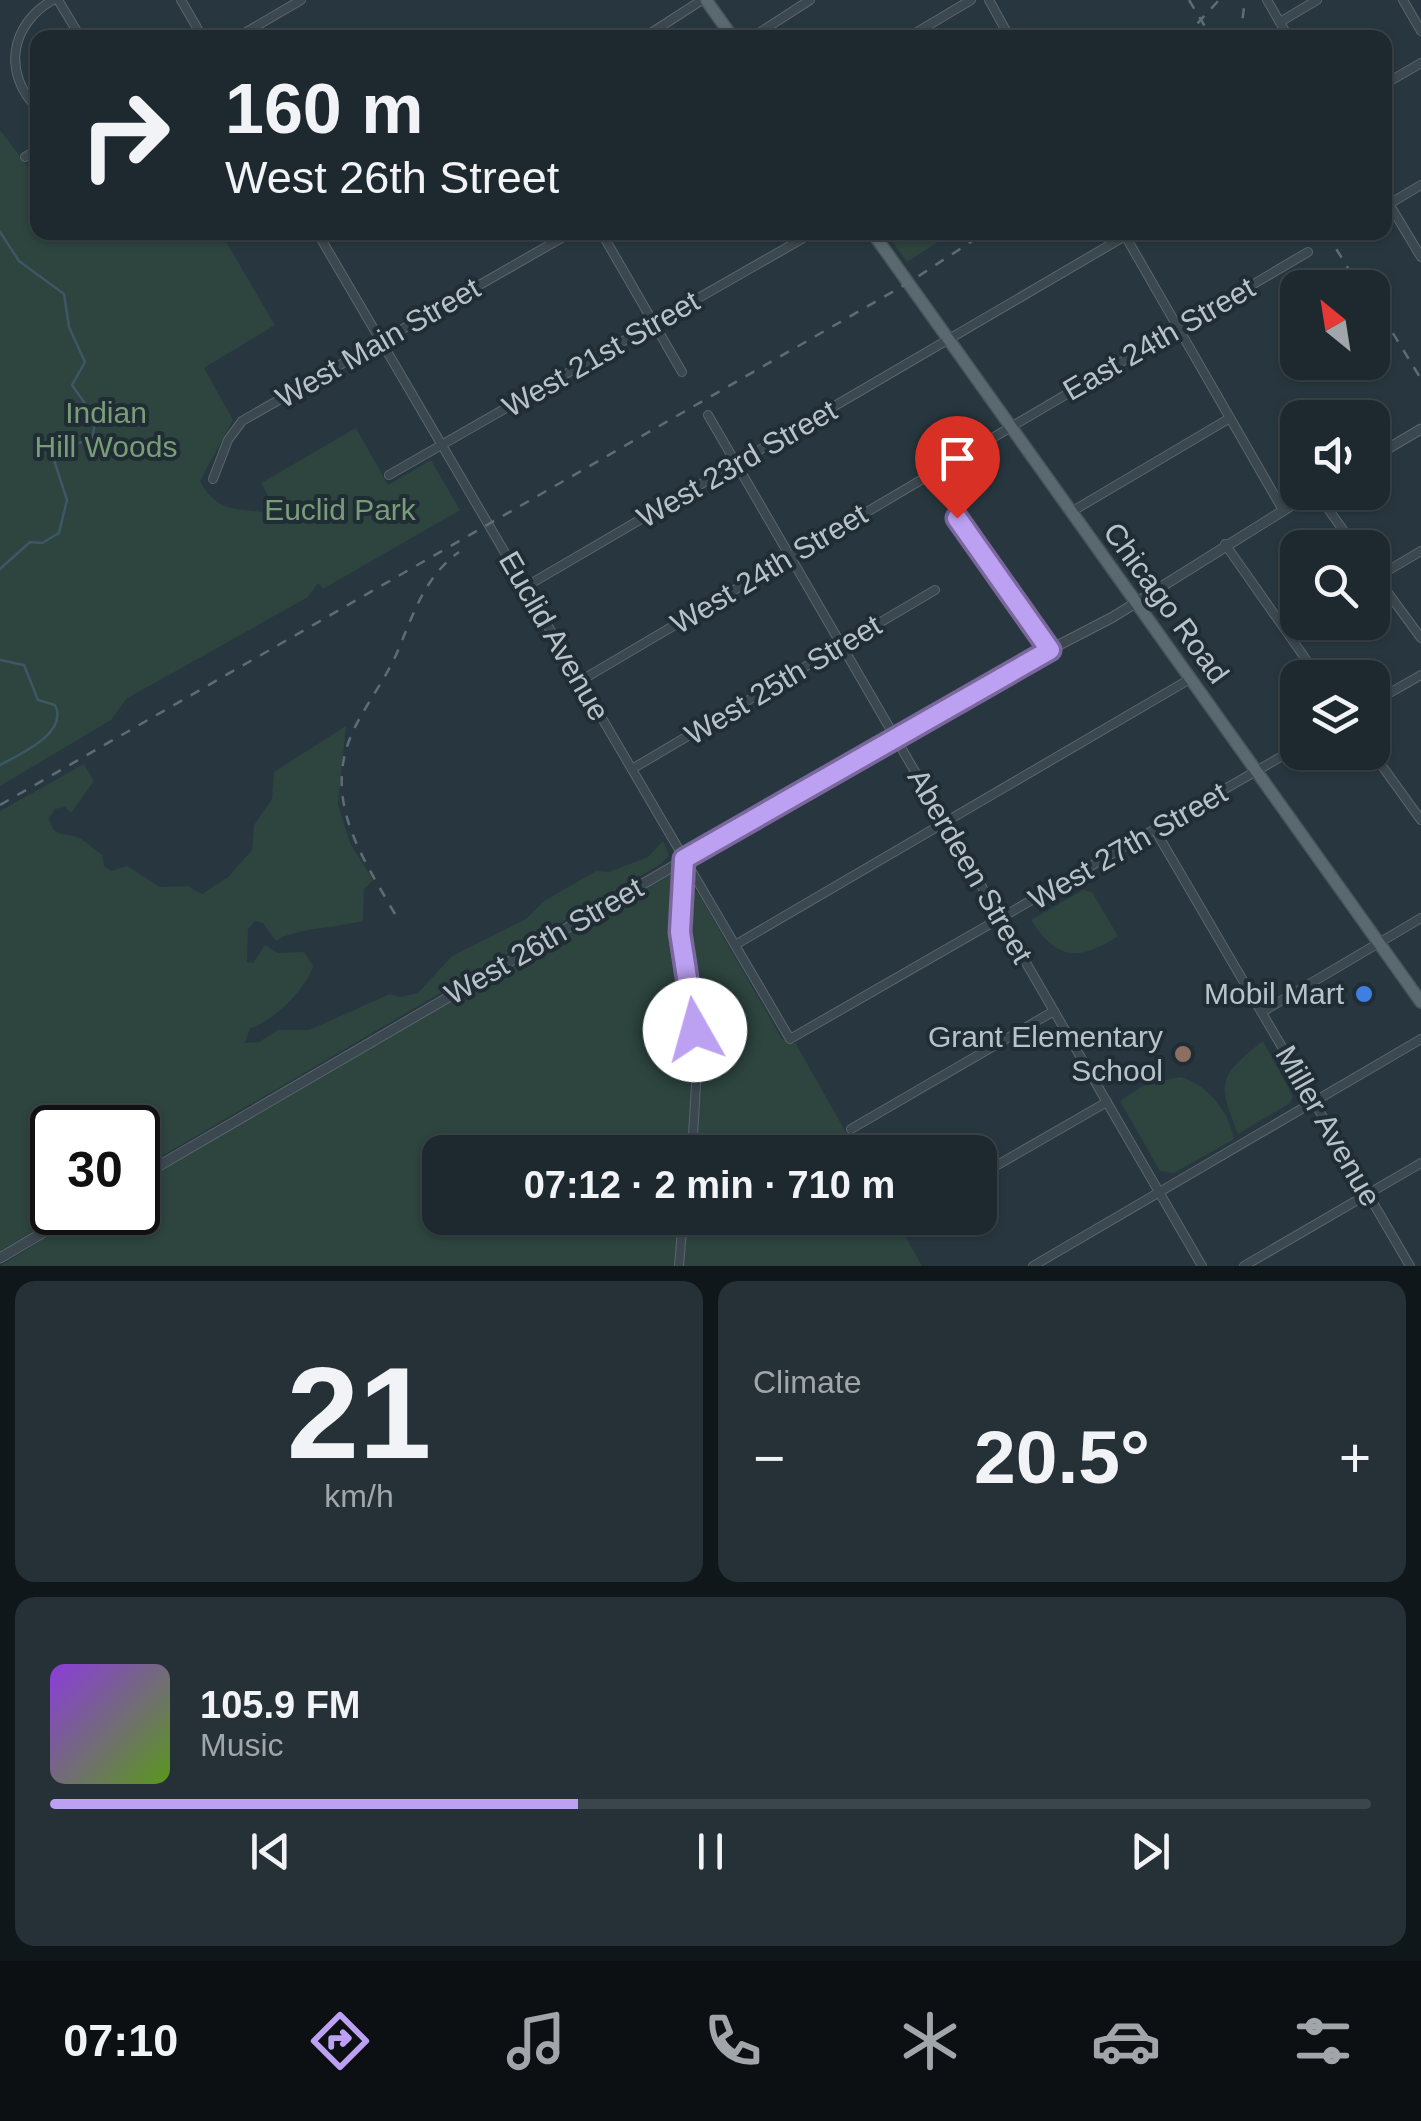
<!DOCTYPE html>
<html lang="en">
<head>
<meta charset="utf-8">
<style>
  :root { --surface:#1e292f; --page:#263137; --text:#f1f3f6; --muted:#a1a6aa; --line:#3c454b; --accent:#bca0f2 }
  body { margin:0; font-family:Arial,sans-serif; background:var(--page); color:var(--text); height:100vh; display:flex; flex-direction:column; font-size:38px; white-space:nowrap }
  * { box-sizing:border-box; margin:0 }
  p { font-size:32px; color:var(--muted) }
  .icon { flex:none; width:55px; height:55px; fill:none; stroke:currentColor; stroke-width:2; stroke-linecap:round; stroke-linejoin:round }
  .map { position:relative; height:1266px; overflow:hidden }
  .details { display:flex; flex-direction:column; gap:15px; padding:15px; background:#10171a; flex:1 }
  .details>* { flex:none }
  .hud { position:absolute; left:30px; top:30px; width:1362px; height:210px; border-radius:20px; box-shadow:0 2px 8px #0004,0 0 0 2px var(--line); background:#1e292f; color:var(--text); overflow:hidden }
  .needle { width:65px; rotate:330deg }
  .fabs { position:absolute; left:1280px; top:270px; display:grid; gap:20px }
  .fabs a { display:grid; place-items:center; width:110px; height:110px; border-radius:20px; background:var(--surface); box-shadow:0 2px 8px #0004,0 0 0 2px var(--line); font-size:50px }
  .speed { position:absolute; left:30px; top:1105px; display:flex; gap:20px; font-size:50px; font-weight:700; text-align:center }
  .speed>* { display:grid; place-content:center; width:130px; height:130px; border-radius:50%; background:var(--surface); box-shadow:0 2px 8px #0004,0 0 0 2px var(--line); line-height:1 }
  .speed .limit { border:5px solid #111; border-radius:15px; background:#fff; color:#111 }
  .pin { position:absolute; display:grid; place-items:center; width:85px; height:85px; color:#fff; margin:-102px -42px; border-radius:50% 50% 50% 0; rotate:-45deg; box-shadow:0 0 10px #0007 }
  .pin .icon { rotate:45deg }
  .me { position:absolute; width:110px; margin:-55px; rotate:353deg; stroke-linejoin:round; filter:drop-shadow(0 0 8px #0008) }
  .turn { display:flex; align-items:center; gap:35px; height:210px; padding:0 30px; font-size:45px }
  .turn .icon { width:130px; height:130px; stroke-width:2.5 }
  .turn b { display:block; font-size:70px; line-height:85px }
  .big { font-size:75px; font-weight:600; line-height:1.1 }
  .details .tile { flex:1; display:flex; flex-direction:column; justify-content:center; gap:15px; min-width:0; padding:0 35px; border-radius:20px; background:var(--page) }
  .details .dial { align-items:center; gap:0 }
  .dial b { font-size:130px; line-height:1 }
  .song { display:flex; align-items:center; gap:30px }
  .cover { width:120px; height:120px; border-radius:15px; background:linear-gradient(135deg,hsl(270 70% 55%),hsl(90 70% 35%)) }
  .played { height:10px; border-radius:5px; background:linear-gradient(90deg,var(--accent) 40%,var(--line) 40%) }
  .keys { display:flex; justify-content:space-around; direction:ltr }
  .heat { display:flex; justify-content:space-between; align-items:center; font-size:55px; direction:ltr }
  .details .tiles { flex:1; display:grid; gap:15px; grid-template-columns:1fr 1fr }
  .tile:last-child { grid-column:span 2 }
  .trip { position:absolute; left:422px; top:1135px; width:575px; height:100px; border-radius:20px; background:var(--surface); box-shadow:0 2px 8px #0004,0 0 0 2px var(--line); font-weight:600; line-height:100px; text-align:center }
  .tabs { display:flex; height:160px; justify-content:space-around; align-items:center; background:#0c1013; color:var(--muted) }
  .tabs .icon { width:70px; height:70px }
  .tabs .current { color:var(--accent) }
  .tabs b { font-size:45px; color:var(--text) }
  .map>svg:first-child { display:block }
</style>
</head>
<body>
<div class="map">
<svg width="1421" height="1266" viewBox="0 0 1421 1266">
  <rect width="100%" height="100%" fill="#28373f"/>
  <g fill="#2d443f">
    <path d="M0,130L37,179L38,232L221,233L275,325L204,368L233,420L200,481C223,525 255,500 282,521L261,483L356,428L388,485L431,460L460,510L323,589L318,583L308,597L126,699L111,720L0,786Z"/>
    <path d="M886,233H952L907,262Z"/>
    <path d="M346,726L338,804L350,843L373,880L364,889L363,921C340,927 291,929 276,941L263,923L255,921L248,929L247,962L253,963L265,945L278,953L304,952L313,966C308,987 271,1024 250,1028L245,1043L259,1042L278,1030H309L390,994L400,997L418,993L452,956L526,919L544,901L596,871L609,872L648,857L663,841L669,855L661,864L138,1170V1128H52V1212L66,1213L0,1251V811L84,764L94,781L71,813L65,807L55,809L49,818C53,840 67,831 81,839C88,843 95,850 102,855L104,866L111,871L127,866L160,887L188,886L202,894L228,877L252,850L254,825L272,799L274,772Z"/>
    <path d="M673,871L698,893L782,1039L796,1044L857,1152H440V1218H895L922,1266H0L86,1213L138,1212V1182Z"/>
    <path d="M1083,890L1092,892L1118,936C1078,962 1057,960 1031,920Z"/>
    <path d="M1263,1041L1293,1096L1290,1103L1238,1134C1217,1082 1218,1076 1263,1041Z"/>
    <path d="M1181,1077C1208,1085 1229,1112 1234,1139L1174,1173L1160,1171L1120,1101L1146,1084Z"/>
  </g>
  <g fill="none" stroke-linecap="round" stroke-linejoin="round">
    <g stroke="#3d5764" stroke-width="2.5">
      <path d="M0,232L19,261L64,294L69,327L85,362L72,385L96,419L92,439L59,449L54,460L67,500L59,533L42,543L30,542L0,569"/>
      <path d="M0,660L24,665L38,700L55,705C69,733 20,754 0,765"/>
    </g>
    <g stroke="#5a666c" stroke-width="10">
      <g id="minor">
        <path d="M58,0L81,38"/>
        <path d="M181,0L203,38"/>
        <path d="M989,0L1010,38"/>
        <path d="M1267,0L1289,38"/>
        <path d="M1403,0L1421,31"/>
        <path d="M1280,22L1317,0"/>
        <path d="M236,38L301,0"/>
        <path d="M643,38L702,0"/>
        <path d="M751,38L810,0"/>
        <path d="M907,38L971,0"/>
        <path d="M1385,84L1421,63"/>
        <path d="M38,109C2,74 10,24 53,0"/>
        <path d="M25,157L38,149"/>
        <path d="M1385,197L1421,257"/>
        <path d="M1389,204L1421,185"/>
        <path d="M317,232L790,1039L1298,747"/>
        <path d="M601,232L682,372"/>
        <path d="M1123,232L1283,510"/>
        <path d="M708,415L1202,1266"/>
        <path d="M930,474L1050,650"/>
        <path d="M389,475L814,232"/>
        <path d="M213,479L228,440L242,421L572,232"/>
        <path d="M1316,492L1356,548"/>
        <path d="M1071,512L1230,418"/>
        <path d="M1225,544L1319,678"/>
        <path d="M1372,571L1421,638"/>
        <path d="M1377,577L1421,551"/>
        <path d="M525,587L1132,232"/>
        <path d="M580,681L1308,252"/>
        <path d="M1372,703L1421,675"/>
        <path d="M1372,752L1421,820"/>
        <path d="M632,769L935,590"/>
        <path d="M1155,830L1410,1266"/>
        <path d="M684,859L680,932L698,1051L692,1152"/>
        <path d="M735,945L1190,679"/>
        <path d="M1262,1012L1421,918"/>
        <path d="M851,1129L1054,1011"/>
        <path d="M980,1175L1107,1102"/>
        <path d="M900,1220L905,1218"/>
        <path d="M679,1266L683,1218"/>
        <path d="M1033,1266L1421,1039"/>
        <path d="M1244,1266L1421,1163"/>
      </g>
    </g>
    <g stroke="#5a666c" stroke-width="11">
      <g id="tertiary">
        <path d="M1372,458L1421,429"/>
        <path d="M138,1178L1005,673L1113,617L1313,492"/>
        <path d="M0,1258L78,1212"/>
      </g>
    </g>
    <g stroke="#48545b" stroke-width="14">
      <g id="primary">
        <path d="M706,0L733,38"/>
        <path d="M872,232L1421,1002"/>
      </g>
    </g>
    <use href="#minor" stroke="#3c484f" stroke-width="8"/>
    <use href="#tertiary" stroke="#3c484f" stroke-width="9"/>
    <use href="#primary" stroke="#5a686f" stroke-width="11"/>
    <g stroke="#5e6d75" stroke-width="2.5" stroke-dasharray="10 10" stroke-linecap="butt">
      <path d="M1189,0L1212,38"/>
      <path d="M1184,38L1219,0"/>
      <path d="M1240,38L1245,0"/>
      <path d="M1326,232L1360,288"/>
      <path d="M1372,299L1421,379"/>
      <path d="M0,805L908,283L986,232"/>
      <path d="M395,914C361,855 321,798 354,729C367,703 384,681 396,655C413,616 423,578 459,552"/>
    </g>
  </g>
  <g fill="none" stroke-linecap="round" stroke-linejoin="round">
    <g stroke="#7a689d" stroke-width="25">
      <path id="route" d="M695,1030L680,932L684,859L1050,650L957,518"/>
    </g>
    <use href="#route" stroke="#bca0f2" stroke-width="18"/>
  </g>
  <circle fill="#3f7fe0" stroke="#212d34" stroke-width="4" cx="1364" cy="994" r="10"/>
  <circle fill="#8d6e63" stroke="#212d34" stroke-width="4" cx="1183" cy="1054" r="10"/>
  <g text-anchor="middle" stroke-width="8" stroke-linejoin="round" paint-order="stroke">
    <g font-size="30" fill="#b8c3c9" stroke="#212d34">
      <text transform="translate(1159 339) rotate(-30)" y="10">East 24th Street</text>
      <text transform="translate(378 343) rotate(-30)" y="10">West Main Street</text>
      <text transform="translate(601 354) rotate(-30)" y="10">West 21st Street</text>
      <text transform="translate(737 464) rotate(-30)" y="10">West 23rd Street</text>
      <text transform="translate(769 569) rotate(-31)" y="10">West 24th Street</text>
      <text transform="translate(1166 603) rotate(54)" y="10">Chicago Road</text>
      <text transform="translate(554 636) rotate(60)" y="10">Euclid Avenue</text>
      <text transform="translate(783 680) rotate(-31)" y="10">West 25th Street</text>
      <text transform="translate(1128 846) rotate(-30)" y="10">West 27th Street</text>
      <text transform="translate(970 866) rotate(60)" y="10">Aberdeen Street</text>
      <text transform="translate(544 941) rotate(-30)" y="10">West 26th Street</text>
      <text transform="translate(1328 1126) rotate(60)" y="10">Miller Avenue</text>
    </g>
    <g font-size="30" fill="#799d78" stroke="#212d34">
      <text x="106" y="423">Indian<tspan x="106" dy="34">Hill Woods</tspan></text>
      <text x="340" y="520">Euclid Park</text>
    </g>
    <g font-size="30" fill="#b8c3c9" stroke="#212d34" text-anchor="end">
      <text x="1344" y="1004">Mobil Mart</text>
      <text x="1163" y="1047">Grant Elementary<tspan x="1163" dy="34">School</tspan></text>
    </g>
  </g>
</svg>
<div class="fabs">
<a><svg class="needle" viewBox="-14 -14 28 28"><path d="M0-13l5 13h-10z" fill="#e53935"/><path d="M0 13l5-13h-10z" fill="#a1a6aa"/></svg></a>
<a><svg class="icon" aria-label="sound" viewBox="0 0 24 24"><path d="M4 9h4l5-4v14l-5-4H4zM17 9q2 3 0 6"/></svg></a>
<a><svg class="icon" aria-label="search" viewBox="0 0 24 24"><circle cx="10" cy="10" r="6"/><path d="M15 15l6 6"/></svg></a>
<a><svg class="icon" aria-label="layers" viewBox="0 0 24 24"><path d="M12 4l9 5-9 5-9-5zM3 14l9 5 9-5"/></svg></a>
</div>
<div class="speed"><div class="limit">30</div></div>
<div class="pin" style="left:957px;top:518px;background:#d93025"><svg class="icon" aria-label="arrive" viewBox="0 0 24 24"><path d="M6 21V4h12l-3 4 3 4H6"/></svg></div>
<svg class="me" style="left:695px;top:1030px" viewBox="-20 -20 40 40"><circle r="19" fill="#fff"/><path d="M0-13L10 11 0 6-10 11z" fill="#bca0f2"/></svg>
<div class="trip">07:12 · 2 min · 710 m</div>
<div class="hud">
<div class="turn"><svg class="icon" aria-label="right" viewBox="0 0 24 24"><path d="M7 20v-9h11M14 6l5 5-5 5"/></svg><div><b>160 m</b>West 26th Street</div></div>
</div>
</div>
<section class="details">
<div class="tiles">
<div class="tile dial"><b>21</b><p>km/h</p></div>
<div class="tile"><p>Climate</p>
<div class="heat"><a>−</a><b class="big">20.5°</b><a>+</a></div>
</div>
<div class="tile">
<div class="song"><i class="cover"></i><div><b>105.9 FM</b><p>Music</p></div></div>
<div class="played"></div>
<div class="keys"><svg class="icon" aria-label="previous" viewBox="0 0 24 24"><path d="M18 5L8 12l10 7zM5 5v14"/></svg><svg class="icon" aria-label="pause" viewBox="0 0 24 24"><path d="M8 5v14M16 5v14"/></svg><svg class="icon" aria-label="next" viewBox="0 0 24 24"><path d="M6 5l10 7-10 7zM19 5v14"/></svg></div>
</div>
</div>
</section>
<nav class="tabs">
<b>07:10</b>
<svg class="icon current" aria-label="directions" viewBox="0 0 24 24"><path d="M12 3l9 9-9 9-9-9zM9 14v-3h6M13 9l2 2-2 2"/></svg>
<svg class="icon" aria-label="music" viewBox="0 0 24 24"><path d="M9 18V5l10-2v13"/><circle cx="6" cy="18" r="3"/><circle cx="16" cy="16" r="3"/></svg>
<svg class="icon" aria-label="phone" viewBox="0 0 24 24"><path d="M5 4h4l2 5-3 2q2 4 5 5l2-3 5 2v4C11 20 4 13 5 4z"/></svg>
<svg class="icon" aria-label="climate" viewBox="0 0 24 24"><path d="M12 3v18M4 7l16 10M4 17L20 7"/></svg>
<svg class="icon" aria-label="car" viewBox="0 0 24 24"><path d="M5 17H2v-5l4-1 3-4h7l3 4 3 1v5h-3M9 17h6M6 11h13"/><circle cx="7" cy="17" r="2"/><circle cx="17" cy="17" r="2"/></svg>
<svg class="icon" aria-label="filters" viewBox="0 0 24 24"><path d="M4 7h16M4 17h16"/><circle cx="9" cy="7" r="2"/><circle cx="15" cy="17" r="2"/></svg>
</nav>
</body>
</html>
